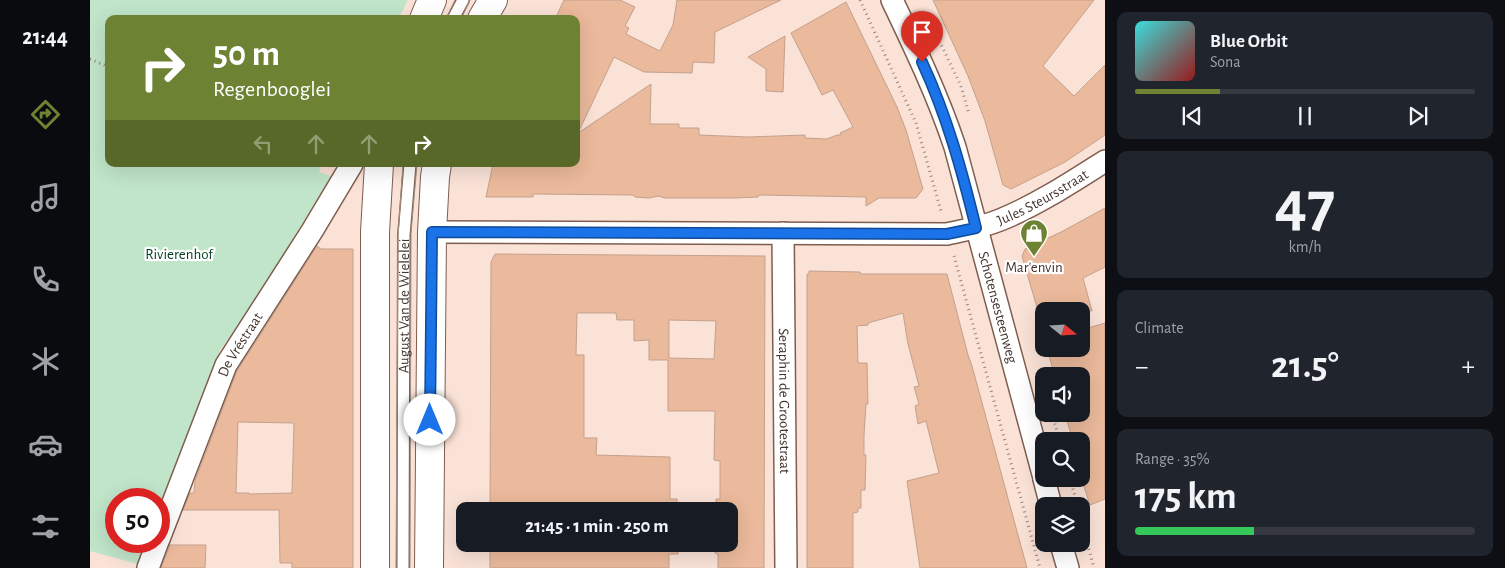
<!DOCTYPE html>
<html lang="en">
<head>
<meta charset="utf-8">
<style>
  :root { --surface:#171b24; --page:#20242c; --text:#f1f3f6; --muted:#9ea1a6; --line:#363941; --accent:#6d8233 }
  body { margin:0; font-family:"Alegreya Sans",sans-serif; background:var(--page); color:var(--text); height:100vh; display:flex; flex-direction:column; font-size:19px; white-space:nowrap }
  * { box-sizing:border-box; margin:0 }
  p { font-size:16px; color:var(--muted) }
  .icon { flex:none; width:28px; height:28px; fill:none; stroke:currentColor; stroke-width:2; stroke-linecap:round; stroke-linejoin:round }
  .map { position:relative; flex:1; overflow:hidden }
  .details { display:flex; flex-direction:column; gap:12px; padding:12px; background:#0d0f14; width:400px }
  .details>* { flex:none }
  .top-card { position:absolute; left:15px; top:15px; width:475px; height:152px; border-radius:10px; box-shadow:0 5px 20px #0002; background:#6d8233; color:#fff; overflow:hidden }
  .needle { width:32px; rotate:108deg }
  .tools { position:absolute; left:945px; top:302px; display:grid; gap:10px }
  .tools a { display:grid; place-items:center; width:55px; height:55px; border-radius:10px; background:var(--surface); box-shadow:0 5px 20px #0002; font-size:25px }
  .speed { position:absolute; left:15px; top:488px; display:flex; gap:10px; font-size:25px; font-weight:700; text-align:center }
  .speed>* { display:grid; place-content:center; width:65px; height:65px; border-radius:50%; background:var(--surface); box-shadow:0 5px 20px #0002; line-height:1 }
  .speed .limit { border:8px solid #d22; background:#fff; color:#111 }
  .pin { position:absolute; display:grid; place-items:center; width:42px; height:42px; color:#fff; margin:-51px -21px; border-radius:50% 50% 50% 0; rotate:-45deg; box-shadow:0 0 5px #0007 }
  .pin .icon { rotate:45deg }
  .me { position:absolute; width:55px; margin:-28px; rotate:0deg; stroke-linejoin:round; filter:drop-shadow(0 0 4px #0008) }
  .turn { display:flex; align-items:center; gap:18px; height:105px; padding:0 25px; font-size:22px }
  .turn .icon { width:65px; height:65px; stroke-width:2.5 }
  .turn b { display:block; font-size:35px; line-height:42px }
  .lanes { display:flex; align-items:center; height:48px; padding:0 25px; background:#0003; justify-content:center; gap:25px; direction:ltr }
  .lanes .off { opacity:.35 }
  .big { font-size:38px; font-weight:600; line-height:1.1 }
  .details .widget { flex:1; display:flex; flex-direction:column; justify-content:center; gap:8px; min-width:0; padding:0 18px; border-radius:10px; background:var(--page) }
  .details .dial { align-items:center; gap:0 }
  .dial b { font-size:65px; line-height:1 }
  .song { display:flex; align-items:center; gap:15px }
  .cover { width:60px; height:60px; border-radius:8px; background:linear-gradient(135deg,hsl(180 70% 55%),hsl(0 70% 35%)) }
  .played { height:5px; border-radius:2px; background:linear-gradient(90deg,var(--accent) 25%,var(--line) 25%) }
  .keys { display:flex; justify-content:space-around; direction:ltr }
  .heat { display:flex; justify-content:space-between; align-items:center; font-size:28px; direction:ltr }
  .charge { height:8px; border-radius:4px; background:linear-gradient(90deg,#34c759 35%,var(--line) 0) }
  .trip { position:absolute; left:366px; top:502px; width:282px; height:50px; border-radius:10px; background:var(--surface); box-shadow:0 5px 20px #0002; font-weight:600; line-height:50px; text-align:center }
  main { display:flex; flex:1; min-height:0 }
  .dock { display:flex; flex-direction:column; width:90px; justify-content:space-around; align-items:center; background:#090b0e; color:var(--muted) }
  .dock .icon { width:35px; height:35px }
  .dock .current { color:var(--accent) }
  .dock b { font-size:22px; color:var(--text) }
  .map>svg:first-child { display:block }
</style>
</head>
<body>
<main>
<nav class="dock">
<b>21:44</b>
<svg class="icon current" aria-label="directions" viewBox="0 0 24 24"><path d="M12 3l9 9-9 9-9-9zM9 14v-3h6M13 9l2 2-2 2"/></svg>
<svg class="icon" aria-label="music" viewBox="0 0 24 24"><path d="M9 18V5l10-2v13"/><circle cx="6" cy="18" r="3"/><circle cx="16" cy="16" r="3"/></svg>
<svg class="icon" aria-label="phone" viewBox="0 0 24 24"><path d="M5 4h4l2 5-3 2q2 4 5 5l2-3 5 2v4C11 20 4 13 5 4z"/></svg>
<svg class="icon" aria-label="climate" viewBox="0 0 24 24"><path d="M12 3v18M4 7l16 10M4 17L20 7"/></svg>
<svg class="icon" aria-label="car" viewBox="0 0 24 24"><path d="M5 17H2v-5l4-1 3-4h7l3 4 3 1v5h-3M9 17h6M6 11h13"/><circle cx="7" cy="17" r="2"/><circle cx="17" cy="17" r="2"/></svg>
<svg class="icon" aria-label="filters" viewBox="0 0 24 24"><path d="M4 7h16M4 17h16"/><circle cx="9" cy="7" r="2"/><circle cx="15" cy="17" r="2"/></svg>
</nav>
<div class="map">
<svg width="1015" height="568" viewBox="0 0 1015 568">
  <rect width="100%" height="100%" fill="#fae2d7"/>
  <path fill="#c0e5c9" d="M0,0H318L308,19H19V164H231L229,172L241,176L159,312L130,350L69,510V499H26V541H56L48,564L0,551Z"/>
  <g fill="#ebb99b" stroke="#c3a18d" fill-rule="evenodd">
    <path d="M474,0H530L545,7L535,26L539,28L536,34L570,51L583,25L587,0H691L625,32L624,63L603,62L602,73L554,72L524,57L488,133L561,84L560,124H589V128H609V135L659,137L715,135V138L737,139L747,135H751L750,133L763,127L743,90L732,95L701,33L756,2L807,107L816,130L833,189L826,198H789L776,206V197L669,195L668,197L645,198H575L568,196L559,198L545,197L543,195L443,194V197H396L403,164H486V19H465Z"/>
    <path d="M843,0H1004L953,66L984,96L1015,65V135L975,162L921,189L913,185L895,121L878,76Z"/>
    <path d="M695,36L693,92L676,91V69L658,57Z"/>
    <path d="M1015,208V267L993,278L1002,311H948L932,256L935,249L973,231Z"/>
    <path d="M227,246L231,249H263V568H202V563H190L189,510H93L100,493H104L105,481L147,371ZM148,422L204,423L202,493L159,494V493H146Z"/>
    <path d="M405,254L675,256L674,568H628V554L625,553V544H640V511H626V499H630V461L624,460L625,411H578V360H559V340L544,341V320H527L526,313H487L486,355H494V438H507L506,455L580,457V499H587V511H400L401,262ZM579,320L626,321L624,359L579,358Z"/>
    <path d="M719,271L770,272L771,274H857L878,355L882,366L937,568H830L817,481L849,473L836,421L828,424L825,406L829,404L824,387L829,386L818,344L813,313L778,323V325L767,326L768,363H777L778,404H776L774,435V455H776L775,490H771V508H768V512L763,513V568H717V274H719Z"/>
    <path d="M1015,323V499L1000,505L991,477V441H983L975,414H991V376H965L957,349H991V330Z"/>
    <path d="M400,544H588V554H579V568H400Z"/>
    <path d="M80,545H116L115,568H71Z"/>
  </g>
  <g fill="none" stroke-linecap="round" stroke-linejoin="round">
    <g stroke="#7f5e4e" stroke-width="14">
      <g id="service">
        <path d="M363,19L373,0"/>
        <path id="s1" d="M313,568L314,235L320,164"/>
      </g>
    </g>
    <g stroke="#7f5e4e" stroke-width="24">
      <g id="minor">
        <path id="s2" d="M802,0C825,48 848,96 865,147L954,478"/>
        <path id="s3" d="M342,232L857,234C875,230 893,227 910,220C947,205 982,182 1015,161"/>
        <path id="s4" d="M693,233L696,568"/>
        <path d="M954,479L961,506"/>
        <path id="s5" d="M69,539L136,365L222,231L262,164"/>
        <path d="M971,544L978,568"/>
        <path d="M58,568L68,541"/>
      </g>
    </g>
    <g stroke="#7f5e4e" stroke-width="30">
      <g id="secondary">
        <path d="M334,19L342,0"/>
        <path d="M392,19L403,0"/>
        <path d="M285,568V232L289,164"/>
        <path d="M339,568L342,232L345,177L347,164"/>
      </g>
    </g>
    <g stroke="#97847b" stroke-width="3" stroke-dasharray="1 4" stroke-linecap="butt">
      <path d="M770,0L826,123L851,211"/>
      <path d="M845,32L871,86L879,114"/>
      <path d="M0,59L19,67"/>
      <path d="M864,256L950,568"/>
      <path d="M962,414L970,441"/>
      <path d="M980,479L988,506"/>
      <path d="M991,520L1004,568"/>
    </g>
    <use href="#service" stroke="#fff" stroke-width="11"/>
    <use href="#minor" stroke="#fff" stroke-width="21"/>
    <use href="#secondary" stroke="#fff" stroke-width="28"/>
    <g stroke="#a38f86" stroke-width="1">
      <path d="M356,19L365,0"/>
      <path d="M371,19L380,0"/>
      <path d="M306,568L308,236L313,164"/>
      <path d="M320,568L321,233L327,164"/>
    </g>
  </g>
  <g fill="none" stroke-linecap="round" stroke-linejoin="round">
    <g stroke="#114b97" stroke-width="12">
      <path id="route" d="M340,420L342,232L857,234L886,228C872,171 857,116 832,62"/>
    </g>
    <use href="#route" stroke="#1a73e8" stroke-width="9"/>
  </g>
  <defs>
    <g id="shop-pin" transform="scale(1.4375)"><path d="M0 17L-7.5 6A9.5 9.5 0 1 1 7.5 6Z" fill="#6d8233" stroke="#fff"/><path d="M-5-2.5h2.3a2.7 3.5 0 0 1 5.4 0H5L5.5 6h-11ZM-1.5-2.5h3a1.5 2.3 0 0 0-3 0Z" fill="#fff"/></g>
  </defs>
  <g fill-rule="evenodd">
    <use href="#shop-pin" x="944" y="233"/>
  </g>
  <g text-anchor="middle" stroke-width="4.5" stroke-linejoin="round" paint-order="stroke">
    <g font-size="15" fill="#42332c" stroke="#fff">
      <text dy="5" stroke="none"><textPath href="#s3" startOffset="618">Jules Steursstraat</textPath></text>
      <text dy="5" stroke="none"><textPath href="#s1" startOffset="262">August Van de Wielelei</textPath></text>
      <text dy="5" stroke="none"><textPath href="#s2" startOffset="326">Schotensesteenweg</textPath></text>
      <text dy="5" stroke="none"><textPath href="#s5" startOffset="211">De Vréstraat</textPath></text>
      <text dy="5" stroke="none"><textPath href="#s4" startOffset="168">Seraphin de Grootestraat</textPath></text>
    </g>
    <g font-size="15" fill="#033e1d" stroke="#fff">
      <text x="89" y="259">Rivierenhof</text>
    </g>
    <g font-size="15" fill="#42332c" stroke="#fff">
      <text x="944" y="272">Mar'envin</text>
    </g>
  </g>
</svg>
<div class="tools">
<a><svg class="needle" viewBox="-14 -14 28 28"><path d="M0-13l5 13h-10z" fill="#e53935"/><path d="M0 13l5-13h-10z" fill="#9ea1a6"/></svg></a>
<a><svg class="icon" aria-label="sound" viewBox="0 0 24 24"><path d="M4 9h4l5-4v14l-5-4H4zM17 9q2 3 0 6"/></svg></a>
<a><svg class="icon" aria-label="search" viewBox="0 0 24 24"><circle cx="10" cy="10" r="6"/><path d="M15 15l6 6"/></svg></a>
<a><svg class="icon" aria-label="layers" viewBox="0 0 24 24"><path d="M12 4l9 5-9 5-9-5zM3 14l9 5 9-5"/></svg></a>
</div>
<div class="speed"><div class="limit">50</div></div>
<div class="pin" style="left:832px;top:62px;background:#d93025"><svg class="icon" aria-label="arrive" viewBox="0 0 24 24"><path d="M6 21V4h12l-3 4 3 4H6"/></svg></div>
<svg class="me" style="left:340px;top:420px" viewBox="-20 -20 40 40"><circle r="19" fill="#fff"/><path d="M0-13L10 11 0 6-10 11z" fill="#1a73e8"/></svg>
<div class="trip">21:45 · 1 min · 250 m</div>
<div class="top-card">
<div class="turn"><svg class="icon" aria-label="right" viewBox="0 0 24 24"><path d="M7 20v-9h11M14 6l5 5-5 5"/></svg><div><b>50 m</b>Regenbooglei</div></div>
<div class="lanes"><svg class="icon off" aria-label="left" viewBox="0 0 24 24"><path d="M17 20v-9H6M10 6l-5 5 5 5"/></svg><svg class="icon off" aria-label="ahead" viewBox="0 0 24 24"><path d="M12 20V5M6 11l6-6 6 6"/></svg><svg class="icon off" aria-label="ahead" viewBox="0 0 24 24"><path d="M12 20V5M6 11l6-6 6 6"/></svg><svg class="icon" aria-label="right" viewBox="0 0 24 24"><path d="M7 20v-9h11M14 6l5 5-5 5"/></svg></div>
</div>
</div>
<section class="details">
<div class="widget">
<div class="song"><i class="cover"></i><div><b>Blue Orbit</b><p>Sona</p></div></div>
<div class="played"></div>
<div class="keys"><svg class="icon" aria-label="previous" viewBox="0 0 24 24"><path d="M18 5L8 12l10 7zM5 5v14"/></svg><svg class="icon" aria-label="pause" viewBox="0 0 24 24"><path d="M8 5v14M16 5v14"/></svg><svg class="icon" aria-label="next" viewBox="0 0 24 24"><path d="M6 5l10 7-10 7zM19 5v14"/></svg></div>
</div>
<div class="widget dial"><b>47</b><p>km/h</p></div>
<div class="widget"><p>Climate</p>
<div class="heat"><a>−</a><b class="big">21.5°</b><a>+</a></div>
</div>
<div class="widget"><p>Range · 35%</p><b class="big">175 km</b><div class="charge"></div></div>
</section>
</main>
</body>
</html>
